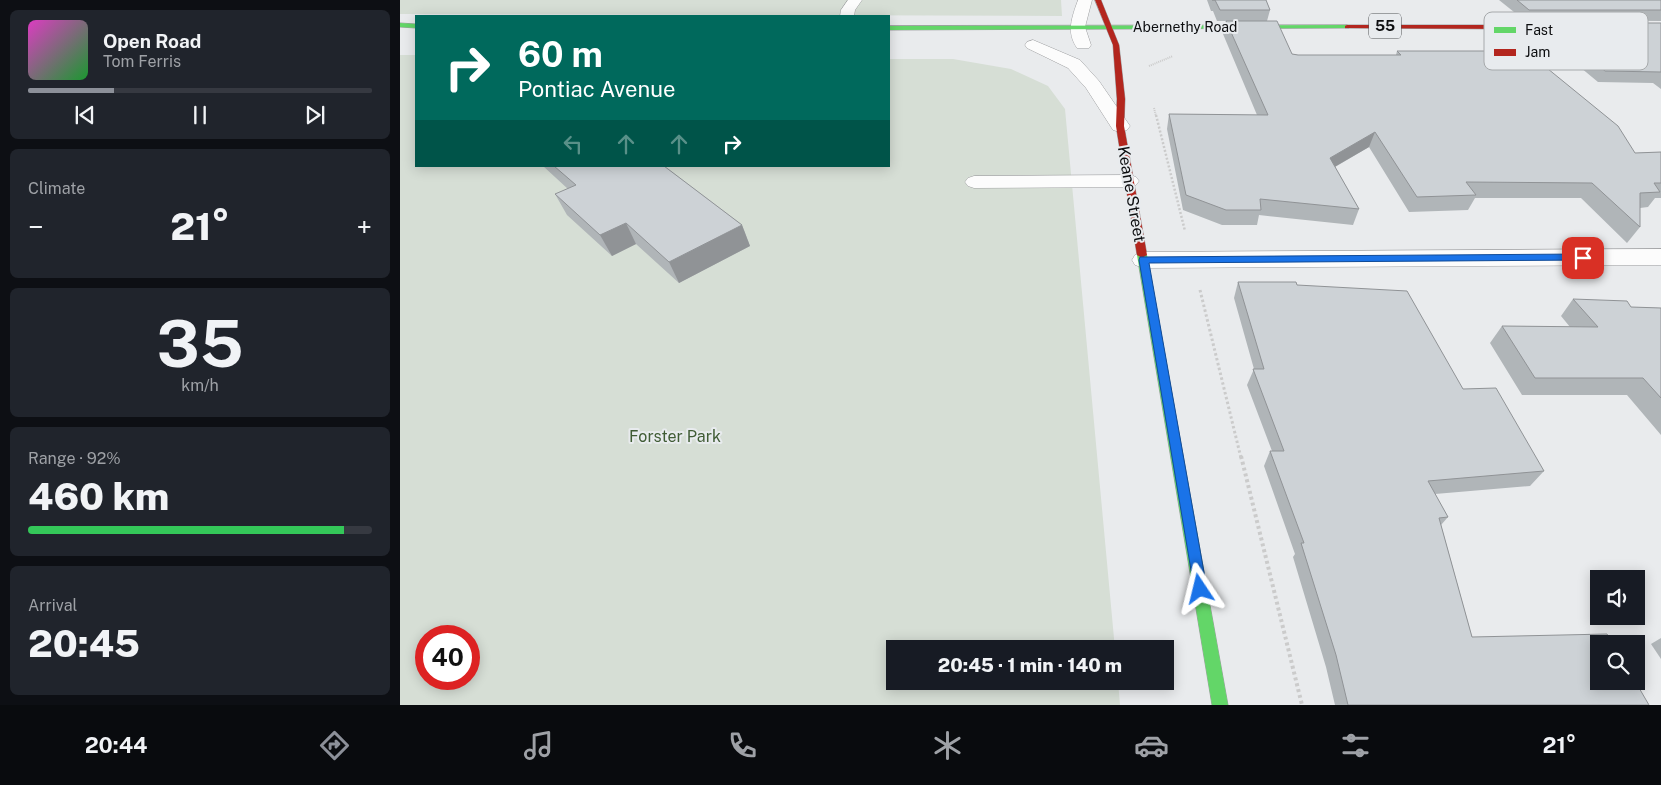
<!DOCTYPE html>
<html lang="en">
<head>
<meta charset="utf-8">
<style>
  :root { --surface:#171b24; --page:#20242c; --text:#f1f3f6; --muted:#9ea1a6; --line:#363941; --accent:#8c9099 }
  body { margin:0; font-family:"Public Sans",sans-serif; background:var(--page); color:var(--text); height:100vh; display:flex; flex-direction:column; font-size:19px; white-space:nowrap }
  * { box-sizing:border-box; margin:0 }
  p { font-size:16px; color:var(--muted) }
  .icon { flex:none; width:28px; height:28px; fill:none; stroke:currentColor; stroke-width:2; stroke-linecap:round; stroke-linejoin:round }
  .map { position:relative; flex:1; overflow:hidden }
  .side { display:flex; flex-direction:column; gap:10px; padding:10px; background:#0d0f14; width:400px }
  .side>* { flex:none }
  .top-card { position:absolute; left:15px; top:15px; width:475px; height:152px; border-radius:0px; box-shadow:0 2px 12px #0003; background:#00695c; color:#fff; overflow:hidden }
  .tools { position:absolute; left:1190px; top:570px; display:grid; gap:10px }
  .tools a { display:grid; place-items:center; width:55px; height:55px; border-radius:0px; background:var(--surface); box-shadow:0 2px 12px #0003; font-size:25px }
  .speed { position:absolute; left:15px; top:625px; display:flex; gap:10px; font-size:25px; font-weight:700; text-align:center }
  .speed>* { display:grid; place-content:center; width:65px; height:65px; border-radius:50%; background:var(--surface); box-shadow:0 2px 12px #0003; line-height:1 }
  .speed .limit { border:8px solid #d22; background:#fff; color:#111 }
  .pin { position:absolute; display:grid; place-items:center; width:42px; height:42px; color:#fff; margin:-21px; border-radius:10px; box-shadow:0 2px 8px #0006 }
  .me { position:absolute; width:55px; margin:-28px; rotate:350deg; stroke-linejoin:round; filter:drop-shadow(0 0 4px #0008) }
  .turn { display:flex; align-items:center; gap:18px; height:105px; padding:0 20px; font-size:22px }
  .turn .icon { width:65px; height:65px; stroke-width:2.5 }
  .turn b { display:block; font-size:35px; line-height:42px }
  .lanes { display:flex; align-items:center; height:48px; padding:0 20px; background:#0003; justify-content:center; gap:25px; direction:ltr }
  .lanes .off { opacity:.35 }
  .big { font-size:38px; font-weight:800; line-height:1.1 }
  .side .widget { flex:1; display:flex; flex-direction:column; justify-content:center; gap:8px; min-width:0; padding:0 18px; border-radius:8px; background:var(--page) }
  .side .dial { align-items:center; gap:0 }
  .dial b { font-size:65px; line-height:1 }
  .song { display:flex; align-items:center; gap:15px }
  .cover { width:60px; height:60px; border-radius:8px; background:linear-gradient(135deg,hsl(310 70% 55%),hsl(130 70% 35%)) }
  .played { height:5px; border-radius:2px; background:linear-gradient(90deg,var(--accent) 25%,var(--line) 25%) }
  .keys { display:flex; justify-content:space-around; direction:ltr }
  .heat { display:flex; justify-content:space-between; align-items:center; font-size:28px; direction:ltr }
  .charge { height:8px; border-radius:4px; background:linear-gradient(90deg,#34c759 92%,var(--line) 0) }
  .trip { position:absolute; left:486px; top:640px; width:288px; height:50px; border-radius:0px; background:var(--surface); box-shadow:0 2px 12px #0003; font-weight:800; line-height:50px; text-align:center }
  .menu { display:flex; height:80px; justify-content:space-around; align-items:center; background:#090b0e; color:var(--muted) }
  .menu .icon { width:35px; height:35px }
  .menu .active { color:var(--accent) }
  .menu b { font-size:22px; color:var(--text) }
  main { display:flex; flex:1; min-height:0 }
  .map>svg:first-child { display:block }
</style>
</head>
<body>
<main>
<section class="side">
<div class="widget">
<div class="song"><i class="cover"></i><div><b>Open Road</b><p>Tom Ferris</p></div></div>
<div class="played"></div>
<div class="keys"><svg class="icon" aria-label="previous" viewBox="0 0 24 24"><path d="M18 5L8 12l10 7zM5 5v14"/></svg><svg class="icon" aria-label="pause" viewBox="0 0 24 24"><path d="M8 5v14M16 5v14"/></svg><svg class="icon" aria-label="next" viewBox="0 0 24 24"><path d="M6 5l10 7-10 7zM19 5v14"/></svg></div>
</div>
<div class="widget"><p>Climate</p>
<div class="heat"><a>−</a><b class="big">21°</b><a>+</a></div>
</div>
<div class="widget dial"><b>35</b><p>km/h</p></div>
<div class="widget"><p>Range · 92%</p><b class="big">460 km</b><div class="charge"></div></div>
<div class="widget"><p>Arrival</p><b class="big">20:45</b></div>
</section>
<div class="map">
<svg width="1261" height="705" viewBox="0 0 1261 705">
  <rect width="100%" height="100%" fill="#e9ebed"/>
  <g fill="#d6ded5" fill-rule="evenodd">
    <path d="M0,0H661L662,16L0,14Z"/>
    <path d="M0,55H16V166H489V59H553L611,69L648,86L665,109L715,649H495V681H718L720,705H0ZM26,636H69V679H26Z"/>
  </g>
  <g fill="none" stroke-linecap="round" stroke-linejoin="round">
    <g stroke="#9e9fa1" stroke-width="1">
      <path id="lane" d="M730,175L736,177L739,181L736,185L730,187L574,188L568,186L565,182L568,178L574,176Z"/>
    </g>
    <g stroke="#9e9fa1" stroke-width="1">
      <g id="street">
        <path d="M448,0H462L455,10L454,16H440L441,10Z"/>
        <path d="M678,0H692L685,27L691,45L689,48H677C666,32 672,17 678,0Z"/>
        <path d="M633,40L680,60L699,81L730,126L727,130L720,132L713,130L686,88L668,68L627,48L625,45L627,42Z"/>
        <path d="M1261,249V265L744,268L735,265L732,260L735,255L744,252Z"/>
      </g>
    </g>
    <g stroke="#9e9fa1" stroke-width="1">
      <g id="fast">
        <path d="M0,23L16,24V28L0,27Z"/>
        <path d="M947,25L949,26V28L489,30V26Z"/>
        <path d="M1105,25H1182L1185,27L1182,29L1103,28V26Z"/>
        <path d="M742,252L747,255L828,705H812L737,255Z"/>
      </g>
    </g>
    <g stroke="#9e9fa1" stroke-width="1">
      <g id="jam">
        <path d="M695,0H701L719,45L725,99L724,126L747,255L742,258L737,255L716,126L717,99L713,45Z"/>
        <path d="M947,25H1105L1108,27L1105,29L945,28V26Z"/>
      </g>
    </g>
    <g stroke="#cbcbcb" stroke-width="2" stroke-dasharray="1 1" stroke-linecap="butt">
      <path d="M1129,57H1170"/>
      <path d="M749,66L773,56"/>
      <path d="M754,108L756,116"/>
    </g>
    <path stroke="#cbcbcb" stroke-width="2.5" stroke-dasharray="2 2" stroke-linecap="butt" d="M756,115L785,231"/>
    <path stroke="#cbcbcb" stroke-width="3" stroke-dasharray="2.5 2.5" stroke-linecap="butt" d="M800,290L841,458"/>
    <path stroke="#cbcbcb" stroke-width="4" stroke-dasharray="3 3" stroke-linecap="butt" d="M841,456L902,705"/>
    <use href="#lane" fill="#fcfcfc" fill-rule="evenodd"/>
    <use href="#street" fill="#fcfcfc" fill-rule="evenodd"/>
    <use href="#fast" fill="#63d668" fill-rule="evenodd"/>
    <use href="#jam" fill="#b3261e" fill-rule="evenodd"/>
  </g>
  <g fill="#b0b5b8">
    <path d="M807,0H866L870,10L867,21H817L813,11H811Z"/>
    <path d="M1099,0H1261V21L1124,20Z"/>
    <path d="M826,21L892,54L898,55H996L997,51L1235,153L1261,152V198H1255L1248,207L1240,208V227L1227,243L1181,198H1075L1068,210L1009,212L969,147L935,167L959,209L953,225L859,215L857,225H822L783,210L767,129L769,114L857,115L823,34Z"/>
    <path d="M1146,23H1261V89L1253,83L1198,82L1140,34Z"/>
    <path d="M143,166H264L342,225L350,246L279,283L236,244L212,256L167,215L155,194L168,189Z"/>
    <path d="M838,282L897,285L1063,389L1144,471L1130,486L1035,494L1048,517L1041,525L1072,637L1249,705H935L926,667L893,557L895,554L864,466L870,451H872L847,385L854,369L834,298Z"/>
    <path d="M1173,299L1231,307L1261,308V435L1227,395H1122L1090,343L1102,326L1170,327L1161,316Z"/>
    <path d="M1261,638V659L1251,644Z"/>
  </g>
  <g fill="#909396">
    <path d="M975,132L969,147L924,173L930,158Z"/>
    <path d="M226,223L236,244L212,256L200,235Z"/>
    <path d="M342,225L350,246L279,283L269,262Z"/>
  </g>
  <g fill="#cdd2d6" stroke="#909396">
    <path d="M812,0H866L870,10H820L815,0Z"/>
    <path d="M1117,0H1261V10H1129Z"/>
    <path d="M826,21H877L892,54L898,55H1001L997,51H1126L1218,126L1235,153L1261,152V183H1254L1260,192L1240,193V227L1192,183L1066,182L1076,195L1017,197L975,132L930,158L959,209L860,199L861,210H826L786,195L769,114L868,115Z"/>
    <path d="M1146,23H1261V72L1205,71Z"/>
    <path d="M154,166H264L342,225L269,262L226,223L200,235L155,194L176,185Z"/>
    <path d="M838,282H896L897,285L1007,291L1063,389L1096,388L1144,471L1028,481L1048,517L1039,518L1072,637L1207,634L1213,644H1199V681H1235L1249,705H948L936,655L901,543H904L870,451H884L853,369H864Z"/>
    <path d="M1173,299L1227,301L1231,307L1261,308V398L1243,378H1135L1102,326L1198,327Z"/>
  </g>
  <path fill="#1a73e8" stroke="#114b97" d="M1183,254L1186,255V260L749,263L807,589L805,594L800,596L795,594L739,260L740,257Z"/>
  <g text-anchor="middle" stroke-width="4" stroke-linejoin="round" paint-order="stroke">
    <g font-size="14" fill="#0d0e10" stroke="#e8ebee">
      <text x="785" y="32">Abernethy Road</text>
    </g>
    <rect fill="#e8ebee" stroke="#4f5053" stroke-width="1" x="969" y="13.5" width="32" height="25" rx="4"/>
    <g font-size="15" font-weight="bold" fill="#0d0e10">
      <text x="985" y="31">55</text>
    </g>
    <g font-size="16" fill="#0d0e10" stroke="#e8ebee">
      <text transform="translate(732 194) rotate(80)" y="6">Keane Street</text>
    </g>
    <g font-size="16" fill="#405c35" stroke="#e8ebee">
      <text x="275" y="442">Forster Park</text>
    </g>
  </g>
  <rect x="1084" y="12" width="164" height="58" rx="8" fill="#e8ebee" stroke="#a6a9ab" stroke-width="1"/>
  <rect x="1094" y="27" width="22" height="6" fill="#63d668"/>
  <rect x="1094" y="49" width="22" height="7" fill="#b3261e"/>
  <g font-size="14" fill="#0d0e10">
    <text x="1125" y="35">Fast</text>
    <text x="1125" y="57">Jam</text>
  </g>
</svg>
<div class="tools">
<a><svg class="icon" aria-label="sound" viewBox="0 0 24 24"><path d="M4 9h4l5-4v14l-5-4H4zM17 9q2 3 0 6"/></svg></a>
<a><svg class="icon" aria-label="search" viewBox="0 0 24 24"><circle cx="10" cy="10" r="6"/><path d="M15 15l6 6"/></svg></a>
</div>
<div class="speed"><div class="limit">40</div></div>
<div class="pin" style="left:1183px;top:258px;background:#d93025"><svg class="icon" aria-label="arrive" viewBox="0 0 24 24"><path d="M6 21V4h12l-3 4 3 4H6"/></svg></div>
<svg class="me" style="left:800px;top:589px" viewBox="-20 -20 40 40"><path d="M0-17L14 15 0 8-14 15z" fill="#1a73e8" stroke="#fff" stroke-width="4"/></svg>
<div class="trip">20:45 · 1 min · 140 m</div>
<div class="top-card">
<div class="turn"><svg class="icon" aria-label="right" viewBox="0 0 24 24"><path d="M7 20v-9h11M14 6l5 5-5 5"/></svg><div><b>60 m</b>Pontiac Avenue</div></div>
<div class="lanes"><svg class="icon off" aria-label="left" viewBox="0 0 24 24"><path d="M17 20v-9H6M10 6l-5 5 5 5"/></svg><svg class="icon off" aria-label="ahead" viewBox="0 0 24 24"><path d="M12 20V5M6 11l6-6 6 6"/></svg><svg class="icon off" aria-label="ahead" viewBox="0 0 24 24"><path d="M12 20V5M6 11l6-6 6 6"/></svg><svg class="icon" aria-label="right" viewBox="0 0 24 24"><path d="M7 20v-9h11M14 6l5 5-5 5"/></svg></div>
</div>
</div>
</main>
<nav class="menu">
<b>20:44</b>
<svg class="icon active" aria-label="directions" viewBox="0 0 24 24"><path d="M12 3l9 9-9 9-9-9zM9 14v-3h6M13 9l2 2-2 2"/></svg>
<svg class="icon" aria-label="music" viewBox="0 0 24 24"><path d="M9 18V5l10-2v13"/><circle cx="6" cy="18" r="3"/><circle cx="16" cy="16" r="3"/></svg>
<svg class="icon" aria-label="phone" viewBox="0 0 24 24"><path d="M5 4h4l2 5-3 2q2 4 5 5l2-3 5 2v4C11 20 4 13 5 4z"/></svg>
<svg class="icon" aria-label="climate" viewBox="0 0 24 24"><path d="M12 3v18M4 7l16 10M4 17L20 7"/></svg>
<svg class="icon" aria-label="car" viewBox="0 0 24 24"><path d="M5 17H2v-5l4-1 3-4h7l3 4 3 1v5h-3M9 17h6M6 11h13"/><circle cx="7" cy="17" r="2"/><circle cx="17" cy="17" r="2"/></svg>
<svg class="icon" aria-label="filters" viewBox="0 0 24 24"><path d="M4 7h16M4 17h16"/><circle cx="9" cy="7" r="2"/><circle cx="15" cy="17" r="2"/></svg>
<b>21°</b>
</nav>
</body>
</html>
